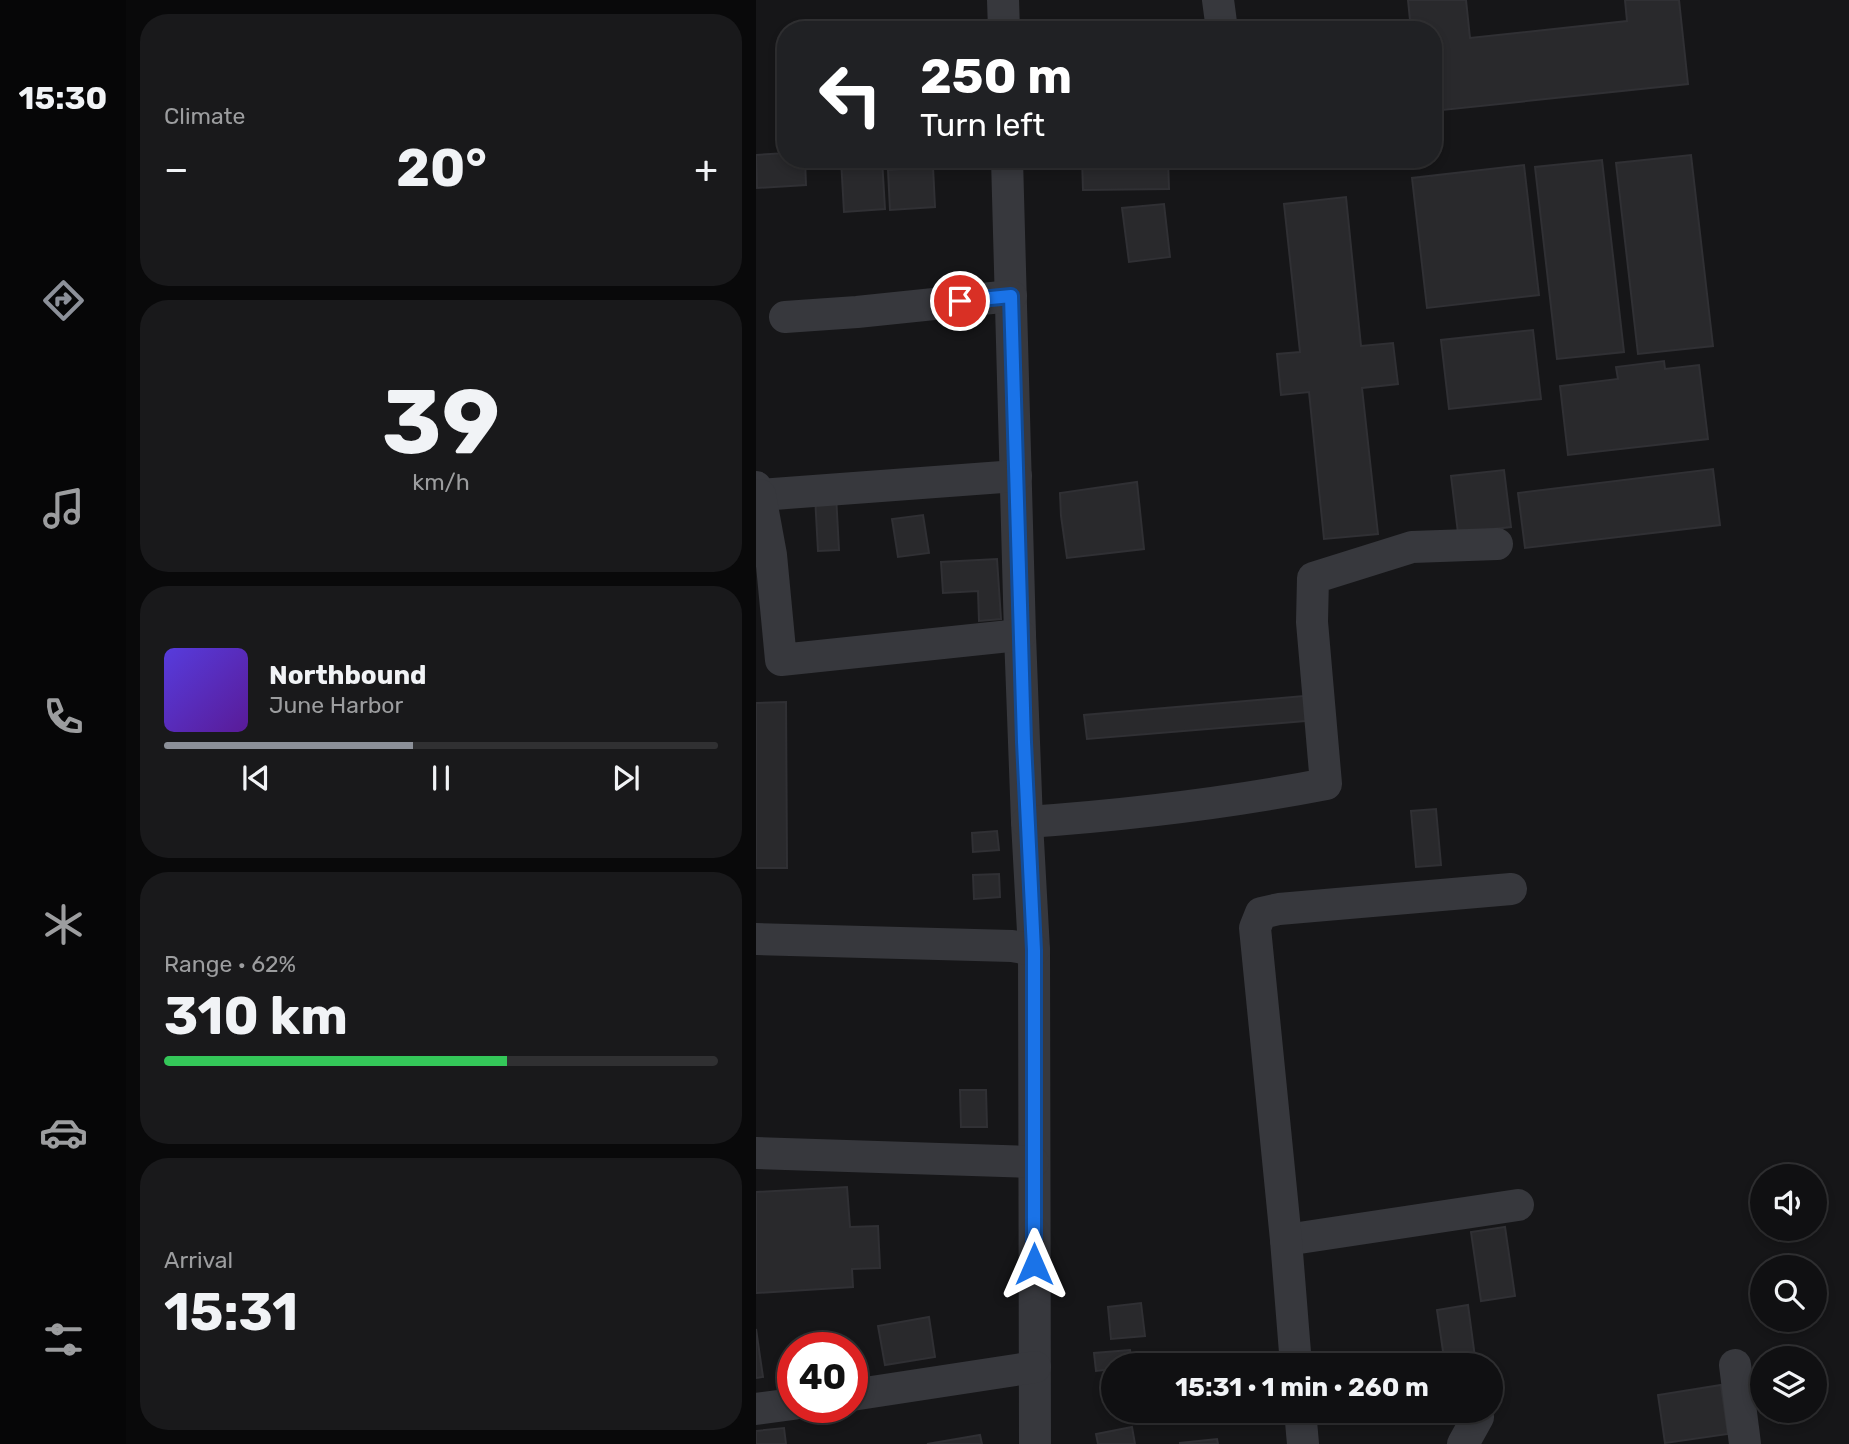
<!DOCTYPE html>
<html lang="en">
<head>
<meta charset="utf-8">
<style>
  :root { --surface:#101012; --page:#19191b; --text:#f1f3f6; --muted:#9c9d9f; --line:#303032; --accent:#8c9099 }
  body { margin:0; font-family:Rubik,sans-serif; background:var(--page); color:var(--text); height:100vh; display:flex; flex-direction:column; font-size:26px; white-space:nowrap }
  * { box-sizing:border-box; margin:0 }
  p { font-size:23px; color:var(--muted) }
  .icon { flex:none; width:38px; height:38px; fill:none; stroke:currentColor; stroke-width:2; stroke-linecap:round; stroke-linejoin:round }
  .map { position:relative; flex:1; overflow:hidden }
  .drawer { display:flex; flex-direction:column; gap:14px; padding:14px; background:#09090a; width:630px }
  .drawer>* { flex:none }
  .top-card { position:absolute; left:21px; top:21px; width:665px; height:147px; border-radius:28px; box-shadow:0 4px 10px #0003,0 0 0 2px var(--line); background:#202124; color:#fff; overflow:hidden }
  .buttons { position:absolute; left:994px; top:1164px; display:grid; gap:14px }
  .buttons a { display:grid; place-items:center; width:77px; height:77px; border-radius:50%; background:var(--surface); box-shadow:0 4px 10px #0003,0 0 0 2px var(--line); font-size:35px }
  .speed { position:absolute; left:21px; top:1332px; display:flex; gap:14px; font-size:35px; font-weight:700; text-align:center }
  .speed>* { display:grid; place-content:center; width:91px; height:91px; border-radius:50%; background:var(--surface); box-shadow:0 4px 10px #0003,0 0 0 2px var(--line); line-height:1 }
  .speed .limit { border:10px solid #d22; background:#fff; color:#111 }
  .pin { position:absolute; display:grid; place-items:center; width:60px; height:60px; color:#fff; margin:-30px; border:4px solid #fff; border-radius:50%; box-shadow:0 2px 7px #0007 }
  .me { position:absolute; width:77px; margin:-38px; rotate:0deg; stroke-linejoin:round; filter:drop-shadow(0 0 5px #0008) }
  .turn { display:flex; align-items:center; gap:24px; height:147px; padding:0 28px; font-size:32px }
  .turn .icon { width:91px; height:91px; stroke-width:2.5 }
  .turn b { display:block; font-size:49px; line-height:60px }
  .big { font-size:52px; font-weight:700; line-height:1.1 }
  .drawer .card { flex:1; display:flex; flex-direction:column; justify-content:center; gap:10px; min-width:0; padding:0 24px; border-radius:28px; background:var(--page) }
  .drawer .dial { align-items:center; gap:0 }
  .dial b { font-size:91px; line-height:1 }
  .song { display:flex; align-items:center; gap:21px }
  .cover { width:84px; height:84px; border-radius:10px; background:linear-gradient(135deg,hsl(250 70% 55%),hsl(270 70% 35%)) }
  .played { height:7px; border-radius:4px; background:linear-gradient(90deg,var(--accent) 45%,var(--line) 45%) }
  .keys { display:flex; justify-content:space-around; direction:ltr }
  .heat { display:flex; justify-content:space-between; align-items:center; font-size:38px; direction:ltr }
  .charge { height:10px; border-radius:5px; background:linear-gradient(90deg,#34c759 62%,var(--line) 0) }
  .trip { position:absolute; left:345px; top:1353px; width:402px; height:70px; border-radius:35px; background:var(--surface); box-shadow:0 4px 10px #0003,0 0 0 2px var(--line); font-weight:700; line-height:70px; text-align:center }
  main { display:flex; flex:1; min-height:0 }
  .menu { display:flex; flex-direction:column; width:126px; justify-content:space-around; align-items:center; background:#060607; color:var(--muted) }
  .menu .icon { width:49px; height:49px }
  .menu .on { color:var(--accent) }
  .menu b { font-size:32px; color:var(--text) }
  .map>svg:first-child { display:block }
</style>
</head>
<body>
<main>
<nav class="menu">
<b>15:30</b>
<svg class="icon on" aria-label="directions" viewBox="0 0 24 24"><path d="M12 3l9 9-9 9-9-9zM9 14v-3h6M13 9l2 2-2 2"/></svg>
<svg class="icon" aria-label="music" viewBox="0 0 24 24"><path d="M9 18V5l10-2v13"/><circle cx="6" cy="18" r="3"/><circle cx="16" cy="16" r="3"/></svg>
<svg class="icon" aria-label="phone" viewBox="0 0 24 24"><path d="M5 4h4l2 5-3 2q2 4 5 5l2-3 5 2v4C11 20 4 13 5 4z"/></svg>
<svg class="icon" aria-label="climate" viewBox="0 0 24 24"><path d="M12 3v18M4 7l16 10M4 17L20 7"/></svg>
<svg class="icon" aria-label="car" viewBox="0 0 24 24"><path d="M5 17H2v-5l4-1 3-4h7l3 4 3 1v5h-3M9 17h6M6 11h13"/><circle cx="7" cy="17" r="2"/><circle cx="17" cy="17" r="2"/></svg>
<svg class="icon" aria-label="filters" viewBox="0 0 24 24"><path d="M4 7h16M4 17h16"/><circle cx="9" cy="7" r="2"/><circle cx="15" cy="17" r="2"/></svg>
</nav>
<section class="drawer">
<div class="card"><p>Climate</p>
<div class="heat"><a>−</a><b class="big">20°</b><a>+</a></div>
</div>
<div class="card dial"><b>39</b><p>km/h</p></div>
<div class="card">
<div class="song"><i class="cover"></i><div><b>Northbound</b><p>June Harbor</p></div></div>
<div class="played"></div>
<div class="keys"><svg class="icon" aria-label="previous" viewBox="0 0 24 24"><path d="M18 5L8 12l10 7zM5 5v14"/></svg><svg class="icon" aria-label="pause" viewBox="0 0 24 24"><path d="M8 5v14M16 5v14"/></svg><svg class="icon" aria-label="next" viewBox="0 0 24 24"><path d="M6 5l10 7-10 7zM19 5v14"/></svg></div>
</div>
<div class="card"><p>Range · 62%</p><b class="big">310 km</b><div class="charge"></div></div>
<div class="card"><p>Arrival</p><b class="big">15:31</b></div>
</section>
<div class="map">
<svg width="1093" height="1444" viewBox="0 0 1093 1444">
  <rect width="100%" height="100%" fill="#161618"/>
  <g fill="#29292c" stroke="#303034" stroke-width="2">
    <path d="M652,0H710L714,38L871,21L869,0H923L932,84L677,111V30H655Z"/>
    <path d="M30,153V159H49L50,185L1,188L0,155Z"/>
    <path d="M935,155L957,346L882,354L860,163Z"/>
    <path d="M85,159H126L129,209L88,212Z"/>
    <path d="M326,159H412L413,189L327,190Z"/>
    <path d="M846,160L868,352L801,359L779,167Z"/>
    <path d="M768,165L783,295L671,308L656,178Z"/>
    <path d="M177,167L179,207L134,210L132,170Z"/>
    <path d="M590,197L605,346L637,343L642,384L606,388L622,534L568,539L553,392L525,395L521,354L544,352L528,204Z"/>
    <path d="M408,204L414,257L373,262L366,208Z"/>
    <path d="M777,330L785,399L693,409L685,340Z"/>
    <path d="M908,361L909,369L943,365L952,439L812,455L804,386L862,379L860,367Z"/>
    <path d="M957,469L964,525L769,548L762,493Z"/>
    <path d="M748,470L755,527L702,533L695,476Z"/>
    <path d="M381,482L388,549L311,558L305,516L304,493Z"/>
    <path d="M80,495L83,550L62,551L59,496Z"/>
    <path d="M167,515L173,553L142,557L136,519Z"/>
    <path d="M241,559L245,619L223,621L222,591L187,593L185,562Z"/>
    <path d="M559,695L561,720L331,739L328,715Z"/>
    <path d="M30,702L31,868H0V703Z"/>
    <path d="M680,809L685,865L660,867L655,811Z"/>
    <path d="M241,831L243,850L217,852L216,833Z"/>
    <path d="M243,874L244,897L218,899L217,875Z"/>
    <path d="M204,1090H230L231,1127H205Z"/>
    <path d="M91,1187L94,1227L122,1226L124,1268L96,1269L97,1287L0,1293V1192Z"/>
    <path d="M749,1227L759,1296L725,1301L715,1232Z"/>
    <path d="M385,1303L389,1336L355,1339L352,1307Z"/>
    <path d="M712,1305L720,1365H689L681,1310Z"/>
    <path d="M173,1317L179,1357L129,1365L122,1326Z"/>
    <path d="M0,1329L7,1377L0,1378Z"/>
    <path d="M374,1350L376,1365H357V1369L340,1371L338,1353Z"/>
    <path d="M965,1385L972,1434L909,1443L902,1395Z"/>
    <path d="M376,1427L379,1444H342L340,1434Z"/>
    <path d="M28,1428L30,1444H0V1431Z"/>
    <path d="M224,1435L226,1444H171Z"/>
    <path d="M461,1439L462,1444H424V1443Z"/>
  </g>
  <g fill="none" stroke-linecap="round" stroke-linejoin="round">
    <g stroke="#37383d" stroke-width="32">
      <path d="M247,0L248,30"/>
      <path d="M462,0L466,30"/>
      <path d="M251,159L264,635L271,822L278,950L279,1444"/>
      <path d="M29,317L101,312L255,296"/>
      <path d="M0,487L4,495L260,476"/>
      <path d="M4,495L15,555L25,660L264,635"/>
      <path d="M271,822C371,815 472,803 570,784L556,622L557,578L656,547L741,544"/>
      <path d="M0,939L256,946L278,950"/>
      <path d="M0,1153L277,1162"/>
      <path d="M530,1240L762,1205"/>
      <path d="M540,1365L530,1240L499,928L505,913L523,909L755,889"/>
      <path d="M979,1365L989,1444"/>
      <path d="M96,1395L279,1367"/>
      <path d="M0,1409L37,1404"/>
      <path d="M544,1410L547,1444"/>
      <path d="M707,1444L722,1417"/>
    </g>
  </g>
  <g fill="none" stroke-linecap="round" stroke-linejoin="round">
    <g stroke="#114b97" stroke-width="18">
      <path id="route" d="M204,301L255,296L268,742L278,950V1264"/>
    </g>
    <use href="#route" stroke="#1a73e8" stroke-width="12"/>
  </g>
</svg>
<div class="buttons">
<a><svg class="icon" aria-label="sound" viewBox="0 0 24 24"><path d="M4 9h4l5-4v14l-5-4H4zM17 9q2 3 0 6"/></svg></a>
<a><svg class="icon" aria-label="search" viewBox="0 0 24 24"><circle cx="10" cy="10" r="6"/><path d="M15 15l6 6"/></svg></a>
<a><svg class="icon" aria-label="layers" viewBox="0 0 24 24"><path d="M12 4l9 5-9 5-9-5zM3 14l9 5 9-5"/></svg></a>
</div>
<div class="speed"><div class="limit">40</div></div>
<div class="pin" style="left:204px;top:301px;background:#d93025"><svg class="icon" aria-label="arrive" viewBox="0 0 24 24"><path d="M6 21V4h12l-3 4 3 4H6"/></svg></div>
<svg class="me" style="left:278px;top:1264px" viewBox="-20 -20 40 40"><path d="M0-17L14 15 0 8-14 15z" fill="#1a73e8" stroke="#fff" stroke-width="4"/></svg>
<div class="trip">15:31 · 1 min · 260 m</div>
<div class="top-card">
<div class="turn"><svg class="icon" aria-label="left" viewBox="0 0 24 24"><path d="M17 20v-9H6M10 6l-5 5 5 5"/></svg><div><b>250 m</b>Turn left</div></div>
</div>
</div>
</main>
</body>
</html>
